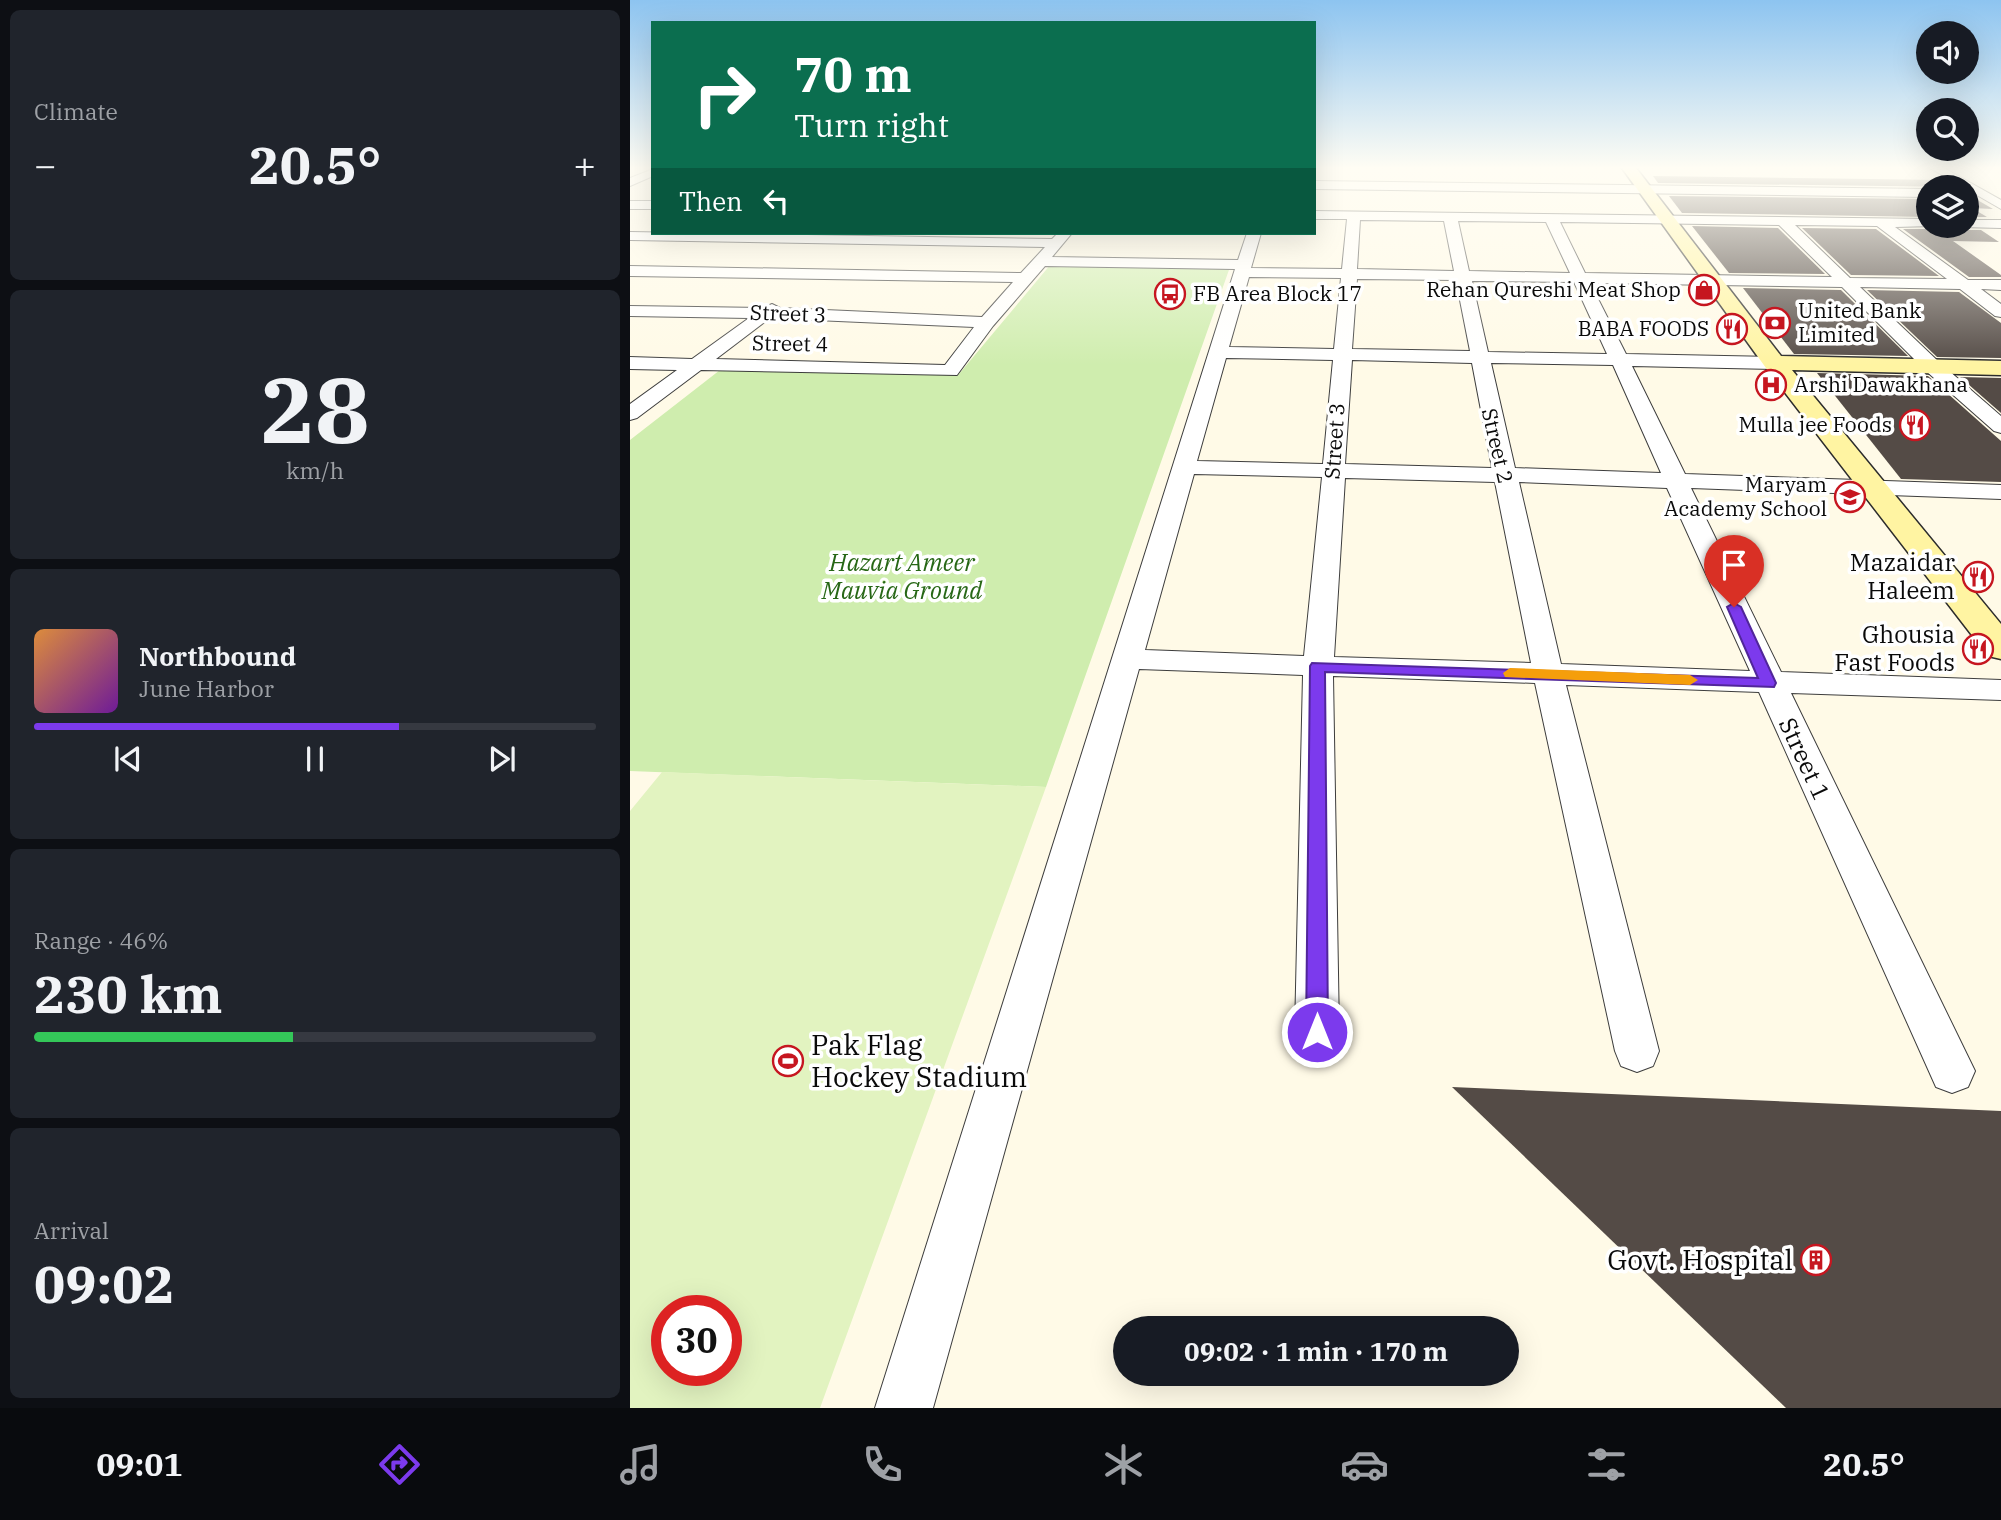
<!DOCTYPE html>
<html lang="en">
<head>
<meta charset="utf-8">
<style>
  :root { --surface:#171b24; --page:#20242c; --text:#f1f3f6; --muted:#9ea1a6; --line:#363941; --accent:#7c3aed }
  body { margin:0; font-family:"IBM Plex Serif",serif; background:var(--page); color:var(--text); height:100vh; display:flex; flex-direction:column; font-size:26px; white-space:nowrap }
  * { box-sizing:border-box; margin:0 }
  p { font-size:23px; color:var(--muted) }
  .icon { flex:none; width:38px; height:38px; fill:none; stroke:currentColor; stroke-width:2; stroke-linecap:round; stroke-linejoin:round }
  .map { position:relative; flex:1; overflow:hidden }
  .details { display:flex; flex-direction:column; gap:10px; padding:10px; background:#0d0f14; width:630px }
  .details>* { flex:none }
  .hud { position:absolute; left:21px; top:21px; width:665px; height:214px; border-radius:0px; box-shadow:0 7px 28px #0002; background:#0b6e4f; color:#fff; overflow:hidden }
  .buttons { position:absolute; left:1286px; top:21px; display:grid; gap:14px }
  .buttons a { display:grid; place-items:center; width:63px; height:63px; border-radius:50%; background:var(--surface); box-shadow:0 7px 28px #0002; font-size:35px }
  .speed { position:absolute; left:21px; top:1295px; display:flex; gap:14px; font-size:35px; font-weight:700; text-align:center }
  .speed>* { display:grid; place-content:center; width:91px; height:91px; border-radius:50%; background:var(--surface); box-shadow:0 7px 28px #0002; line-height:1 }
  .speed .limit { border:10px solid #d22; background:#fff; color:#111 }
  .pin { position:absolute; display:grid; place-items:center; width:60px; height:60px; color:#fff; margin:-72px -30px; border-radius:50% 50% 50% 0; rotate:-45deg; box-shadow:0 0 7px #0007 }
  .pin .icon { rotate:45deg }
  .me { position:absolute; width:77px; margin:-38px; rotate:0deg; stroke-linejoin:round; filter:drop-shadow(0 0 5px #0008) }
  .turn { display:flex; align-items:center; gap:24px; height:147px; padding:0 28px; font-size:32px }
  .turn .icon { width:91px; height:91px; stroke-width:2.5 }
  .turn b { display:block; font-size:49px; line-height:60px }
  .then { display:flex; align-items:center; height:66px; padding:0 28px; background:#0003; gap:14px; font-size:26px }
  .big { font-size:52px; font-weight:700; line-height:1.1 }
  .details .tile { flex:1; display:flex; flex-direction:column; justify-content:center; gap:10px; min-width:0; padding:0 24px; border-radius:10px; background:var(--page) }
  .details .dial { align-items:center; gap:0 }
  .dial b { font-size:91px; line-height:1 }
  .song { display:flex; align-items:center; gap:21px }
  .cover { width:84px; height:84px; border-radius:10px; background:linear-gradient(135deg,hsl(30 70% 55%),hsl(280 70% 35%)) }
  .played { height:7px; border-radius:4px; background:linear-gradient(90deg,var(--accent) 65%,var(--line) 65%) }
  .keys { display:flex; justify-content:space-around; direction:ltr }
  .heat { display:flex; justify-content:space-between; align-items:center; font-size:38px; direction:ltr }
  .charge { height:10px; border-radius:5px; background:linear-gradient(90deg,#34c759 46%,var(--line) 0) }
  .trip { position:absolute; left:483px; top:1316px; width:406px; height:70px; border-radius:35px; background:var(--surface); box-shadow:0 7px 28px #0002; font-weight:700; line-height:70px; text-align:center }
  .tab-bar { display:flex; height:112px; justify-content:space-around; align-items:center; background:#090b0e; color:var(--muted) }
  .tab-bar .icon { width:49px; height:49px }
  .tab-bar .current { color:var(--accent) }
  .tab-bar b { font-size:32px; color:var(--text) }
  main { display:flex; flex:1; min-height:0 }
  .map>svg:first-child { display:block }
</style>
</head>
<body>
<main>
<section class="details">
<div class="tile"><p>Climate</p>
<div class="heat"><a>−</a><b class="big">20.5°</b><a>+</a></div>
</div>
<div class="tile dial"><b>28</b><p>km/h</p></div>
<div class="tile">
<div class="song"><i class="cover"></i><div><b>Northbound</b><p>June Harbor</p></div></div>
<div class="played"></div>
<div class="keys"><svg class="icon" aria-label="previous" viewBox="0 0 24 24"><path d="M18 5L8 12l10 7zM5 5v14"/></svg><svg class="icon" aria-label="pause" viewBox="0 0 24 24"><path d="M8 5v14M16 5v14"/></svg><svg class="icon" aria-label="next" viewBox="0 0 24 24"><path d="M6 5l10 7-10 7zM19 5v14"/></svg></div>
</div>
<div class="tile"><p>Range · 46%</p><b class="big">230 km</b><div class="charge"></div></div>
<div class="tile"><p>Arrival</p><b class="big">09:02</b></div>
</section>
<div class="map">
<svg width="1371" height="1408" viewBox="0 0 1371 1408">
  <rect width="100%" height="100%" fill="#fffae7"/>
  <path fill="#cfedae" d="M421,264L600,267L416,787L0,771V440L90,370L329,374Z"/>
  <path fill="#e2f3c0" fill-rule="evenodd" d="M32,772L416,787L190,1408H0V811ZM37,1311H96V1370H37Z"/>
  <g fill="#544b46">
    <path d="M1023,176L1313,180L1326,187L1028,183Z"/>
    <path d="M1337,194L1363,209L1342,208L1357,217H1337Z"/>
    <path d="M1039,196L1298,199V217L1052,213Z"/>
    <path d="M1062,226L1148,228L1195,274L1099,273Z"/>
    <path d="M1306,226H1330L1332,230H1351L1369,242L1323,241L1371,275V277H1339L1273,229H1303Z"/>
    <path d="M1172,228L1246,229L1309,276L1221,275Z"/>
    <path d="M1113,288L1211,290L1278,356L1164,354Z"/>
    <path d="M1237,290L1329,292L1371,323V358L1307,357Z"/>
    <path d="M1187,373L1298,376L1371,441V482L1271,479Z"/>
    <path d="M1330,377L1371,378V413Z"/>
    <path d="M822,1087L1371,1111V1408H1156Z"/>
  </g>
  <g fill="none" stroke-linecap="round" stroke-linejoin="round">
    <g stroke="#3d3d3d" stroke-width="2">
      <g id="street">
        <path d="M1300,168H1314L1371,200V209Z"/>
        <path d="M23,169V176L0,186V178Z"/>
        <path d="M684,181L1298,189V197L684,189Z"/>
        <rect x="0" y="201" width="23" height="8"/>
        <path d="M684,211L1298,219V226H1303L1265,227L1338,280H1371V290L1351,289L1371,304V317L1365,316L1330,289L1230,287L1310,363L1371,416V433L1364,431L1296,371L1212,287L960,283L996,354L1144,357L1153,363L1144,369L1002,366L1055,474L1371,485V499L1061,488L1151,672L1371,680V700L1161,693L1345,1071L1338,1087L1322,1093L1306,1087L1129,692L936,685L1029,1051L1023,1066L1007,1072L991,1066L985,1051L905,683L703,676L709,1032L702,1047L687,1053L672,1047L665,1032L673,675L509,669L303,1408H245L605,269L415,266L363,326L327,375L71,370L7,418L0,420V404L47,370L0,369V357L62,359L119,318L0,316V306L133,308L142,304L150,308L352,317L383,282L0,276V266L391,273L415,247L0,240V232L422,239L428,233H442L422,257L608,260L617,233H631L621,268L712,269L717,219H684ZM730,220L814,221L824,271L727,269ZM828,221L916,222L940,273L839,271ZM930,222L1149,225L1202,277L955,273ZM1165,225L1247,226L1317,279L1220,278ZM619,277L711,278L704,349L599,347ZM727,279L826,280L840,351L722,349ZM842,281L944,282L977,354L858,352ZM140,318L344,327L315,365L86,359ZM596,358L703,360L693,464L567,461ZM722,360L842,363L862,468L715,464ZM861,363L983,365L1031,473L885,468ZM564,474L692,477L674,656L515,650ZM715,478L865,482L901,663L704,657ZM889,482L1037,488L1120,671L931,664Z"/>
        <path d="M1337,220H1371V228L1332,227L1337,226Z"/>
      </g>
    </g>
    <g stroke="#2c2c2c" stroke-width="3">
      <path id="secondary" d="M992,168H1006L1151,356L1371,361V375L1162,370L1371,624V659L1358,656L1136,368Z"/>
    </g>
    <use href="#street" fill="#fff" fill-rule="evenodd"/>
    <use href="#secondary" fill="#fff4a2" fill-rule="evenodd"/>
  </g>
  <linearGradient id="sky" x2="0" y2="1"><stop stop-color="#8dc4f0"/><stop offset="0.46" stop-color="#fffdf4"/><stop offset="1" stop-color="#fffdf4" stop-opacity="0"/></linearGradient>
  <rect width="1371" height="365" fill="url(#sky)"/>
  <path fill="#7c3aed" stroke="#51269a" stroke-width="2" d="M1104,603L1111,607L1146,683L1144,687L695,672L698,1032L695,1040L687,1043L679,1040L676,1032L680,666L682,663L1128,678L1097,607Z"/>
  <path fill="#f59e0b" d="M880,668L1060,675L1068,680L1060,685L875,677L873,673Z"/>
  <defs>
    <g id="shop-ring" transform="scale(1.575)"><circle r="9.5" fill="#fff" stroke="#c61620" stroke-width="1.5"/><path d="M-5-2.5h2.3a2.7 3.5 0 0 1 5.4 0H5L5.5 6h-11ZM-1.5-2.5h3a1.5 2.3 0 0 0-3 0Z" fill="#c61620"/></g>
    <g id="bus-ring" transform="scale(1.575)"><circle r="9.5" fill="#fff" stroke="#c61620" stroke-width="1.5"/><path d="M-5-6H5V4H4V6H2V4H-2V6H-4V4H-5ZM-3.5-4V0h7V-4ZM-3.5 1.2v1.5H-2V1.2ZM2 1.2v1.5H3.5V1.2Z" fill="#c61620"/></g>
    <g id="bank-ring" transform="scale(1.575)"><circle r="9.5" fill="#fff" stroke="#c61620" stroke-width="1.5"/><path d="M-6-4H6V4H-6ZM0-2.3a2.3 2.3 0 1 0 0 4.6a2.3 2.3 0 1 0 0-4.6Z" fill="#c61620"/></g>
    <g id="restaurant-ring" transform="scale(1.575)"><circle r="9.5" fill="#fff" stroke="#c61620" stroke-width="1.5"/><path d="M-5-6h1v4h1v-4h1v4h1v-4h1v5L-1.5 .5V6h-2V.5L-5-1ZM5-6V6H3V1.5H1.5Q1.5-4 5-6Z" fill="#c61620"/></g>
    <g id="hospital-ring" transform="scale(1.575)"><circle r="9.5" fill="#fff" stroke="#c61620" stroke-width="1.5"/><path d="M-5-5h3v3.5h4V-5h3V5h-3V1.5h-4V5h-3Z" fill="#c61620"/></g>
    <g id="school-ring" transform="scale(1.575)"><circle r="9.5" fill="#fff" stroke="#c61620" stroke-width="1.5"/><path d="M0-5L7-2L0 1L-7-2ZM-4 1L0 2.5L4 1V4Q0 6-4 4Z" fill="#c61620"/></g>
    <g id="stadium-ring" transform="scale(1.575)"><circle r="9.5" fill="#fff" stroke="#c61620" stroke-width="1.5"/><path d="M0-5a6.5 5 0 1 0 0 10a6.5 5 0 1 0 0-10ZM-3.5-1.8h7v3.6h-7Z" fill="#c61620"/></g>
    <g id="building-ring" transform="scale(1.575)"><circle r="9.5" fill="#fff" stroke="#c61620" stroke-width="1.5"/><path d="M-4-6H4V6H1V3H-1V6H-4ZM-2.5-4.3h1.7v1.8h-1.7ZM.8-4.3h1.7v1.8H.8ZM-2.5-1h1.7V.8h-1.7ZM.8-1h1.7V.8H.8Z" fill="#c61620"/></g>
  </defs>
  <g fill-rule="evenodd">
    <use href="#shop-ring" x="1074" y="290"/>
    <use href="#bus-ring" x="540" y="294"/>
    <use href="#bank-ring" x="1145" y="323"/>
    <use href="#restaurant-ring" x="1102" y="329"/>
    <use href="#hospital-ring" x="1141" y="385"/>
    <use href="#restaurant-ring" x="1285" y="425"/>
    <use href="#school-ring" x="1220" y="497"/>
    <use href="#restaurant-ring" x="1348" y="577"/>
    <use href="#restaurant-ring" x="1348" y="649"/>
    <use href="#stadium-ring" x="158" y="1061"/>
    <use href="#building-ring" x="1186" y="1260"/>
  </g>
  <g text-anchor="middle" stroke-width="7" stroke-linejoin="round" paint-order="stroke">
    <g font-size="21" fill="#0a0a0a" stroke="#fff" text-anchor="end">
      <text x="1051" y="297">Rehan Qureshi Meat Shop</text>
      <text x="563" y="301" text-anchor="start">FB Area Block 17</text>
      <text x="1168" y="318" text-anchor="start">United Bank<tspan x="1168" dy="24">Limited</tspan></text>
      <text x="1079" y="336">BABA FOODS</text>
      <text x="1164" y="392" text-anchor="start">Arshi Dawakhana</text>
      <text x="1262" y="432">Mulla jee Foods</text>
      <text x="1197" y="492">Maryam<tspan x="1197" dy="24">Academy School</tspan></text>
    </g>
    <g font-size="21" fill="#0a0a0a" stroke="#fff">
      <text transform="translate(158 314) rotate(2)" y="7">Street 3</text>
      <text transform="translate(160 344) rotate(1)" y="7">Street 4</text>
      <text transform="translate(705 441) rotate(-86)" y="7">Street 3</text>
      <text transform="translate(867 446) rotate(77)" y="7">Street 2</text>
    </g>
    <g font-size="24" font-style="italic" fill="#276716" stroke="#fff">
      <text x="272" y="571">Hazart Ameer<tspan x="272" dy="28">Mauvia Ground</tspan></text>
    </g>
    <g font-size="24" fill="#0a0a0a" stroke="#fff" text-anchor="end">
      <text x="1325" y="571">Mazaidar<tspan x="1325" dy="28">Haleem</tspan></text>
      <text x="1325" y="643">Ghousia<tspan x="1325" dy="28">Fast Foods</tspan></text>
    </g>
    <g font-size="24" fill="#0a0a0a" stroke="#fff">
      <text transform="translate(1174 759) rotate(65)" y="8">Street 1</text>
    </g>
    <g font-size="28" fill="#0a0a0a" stroke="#fff" text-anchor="start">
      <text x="181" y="1055">Pak Flag<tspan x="181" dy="32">Hockey Stadium</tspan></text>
      <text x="1163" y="1270" text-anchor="end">Govt. Hospital</text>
    </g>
  </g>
</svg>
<div class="buttons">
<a><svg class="icon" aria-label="sound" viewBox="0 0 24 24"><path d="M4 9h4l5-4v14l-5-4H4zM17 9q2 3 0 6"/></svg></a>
<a><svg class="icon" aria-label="search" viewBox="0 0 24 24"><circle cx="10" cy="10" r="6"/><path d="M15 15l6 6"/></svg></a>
<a><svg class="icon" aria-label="layers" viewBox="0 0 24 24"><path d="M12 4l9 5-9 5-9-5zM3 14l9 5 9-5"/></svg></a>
</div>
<div class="speed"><div class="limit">30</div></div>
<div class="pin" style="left:1104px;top:607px;background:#d93025"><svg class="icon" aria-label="arrive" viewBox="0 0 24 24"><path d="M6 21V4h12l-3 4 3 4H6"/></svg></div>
<svg class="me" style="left:687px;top:1032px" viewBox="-20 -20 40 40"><circle r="17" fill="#7c3aed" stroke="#fff" stroke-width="3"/><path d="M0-11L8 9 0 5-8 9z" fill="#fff"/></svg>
<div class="trip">09:02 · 1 min · 170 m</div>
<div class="hud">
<div class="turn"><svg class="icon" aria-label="right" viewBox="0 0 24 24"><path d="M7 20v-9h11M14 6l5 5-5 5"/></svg><div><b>70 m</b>Turn right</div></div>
<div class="then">Then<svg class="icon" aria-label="left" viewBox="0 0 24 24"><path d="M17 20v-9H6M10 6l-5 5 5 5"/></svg></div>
</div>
</div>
</main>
<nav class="tab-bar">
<b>09:01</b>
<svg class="icon current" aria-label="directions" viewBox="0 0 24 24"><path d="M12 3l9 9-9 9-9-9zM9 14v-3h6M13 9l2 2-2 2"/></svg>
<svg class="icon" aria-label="music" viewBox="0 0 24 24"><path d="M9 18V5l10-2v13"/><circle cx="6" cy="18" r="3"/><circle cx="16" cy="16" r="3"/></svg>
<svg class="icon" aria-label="phone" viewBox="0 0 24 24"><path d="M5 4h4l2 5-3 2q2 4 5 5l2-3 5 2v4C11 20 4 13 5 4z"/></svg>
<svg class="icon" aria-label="climate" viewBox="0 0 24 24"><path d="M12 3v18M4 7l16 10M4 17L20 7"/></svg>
<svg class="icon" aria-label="car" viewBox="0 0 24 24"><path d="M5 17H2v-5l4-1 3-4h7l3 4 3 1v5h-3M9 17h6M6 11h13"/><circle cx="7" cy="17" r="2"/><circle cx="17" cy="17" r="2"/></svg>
<svg class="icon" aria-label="filters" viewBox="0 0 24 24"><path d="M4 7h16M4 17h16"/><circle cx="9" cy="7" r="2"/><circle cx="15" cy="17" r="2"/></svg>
<b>20.5°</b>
</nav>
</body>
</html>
